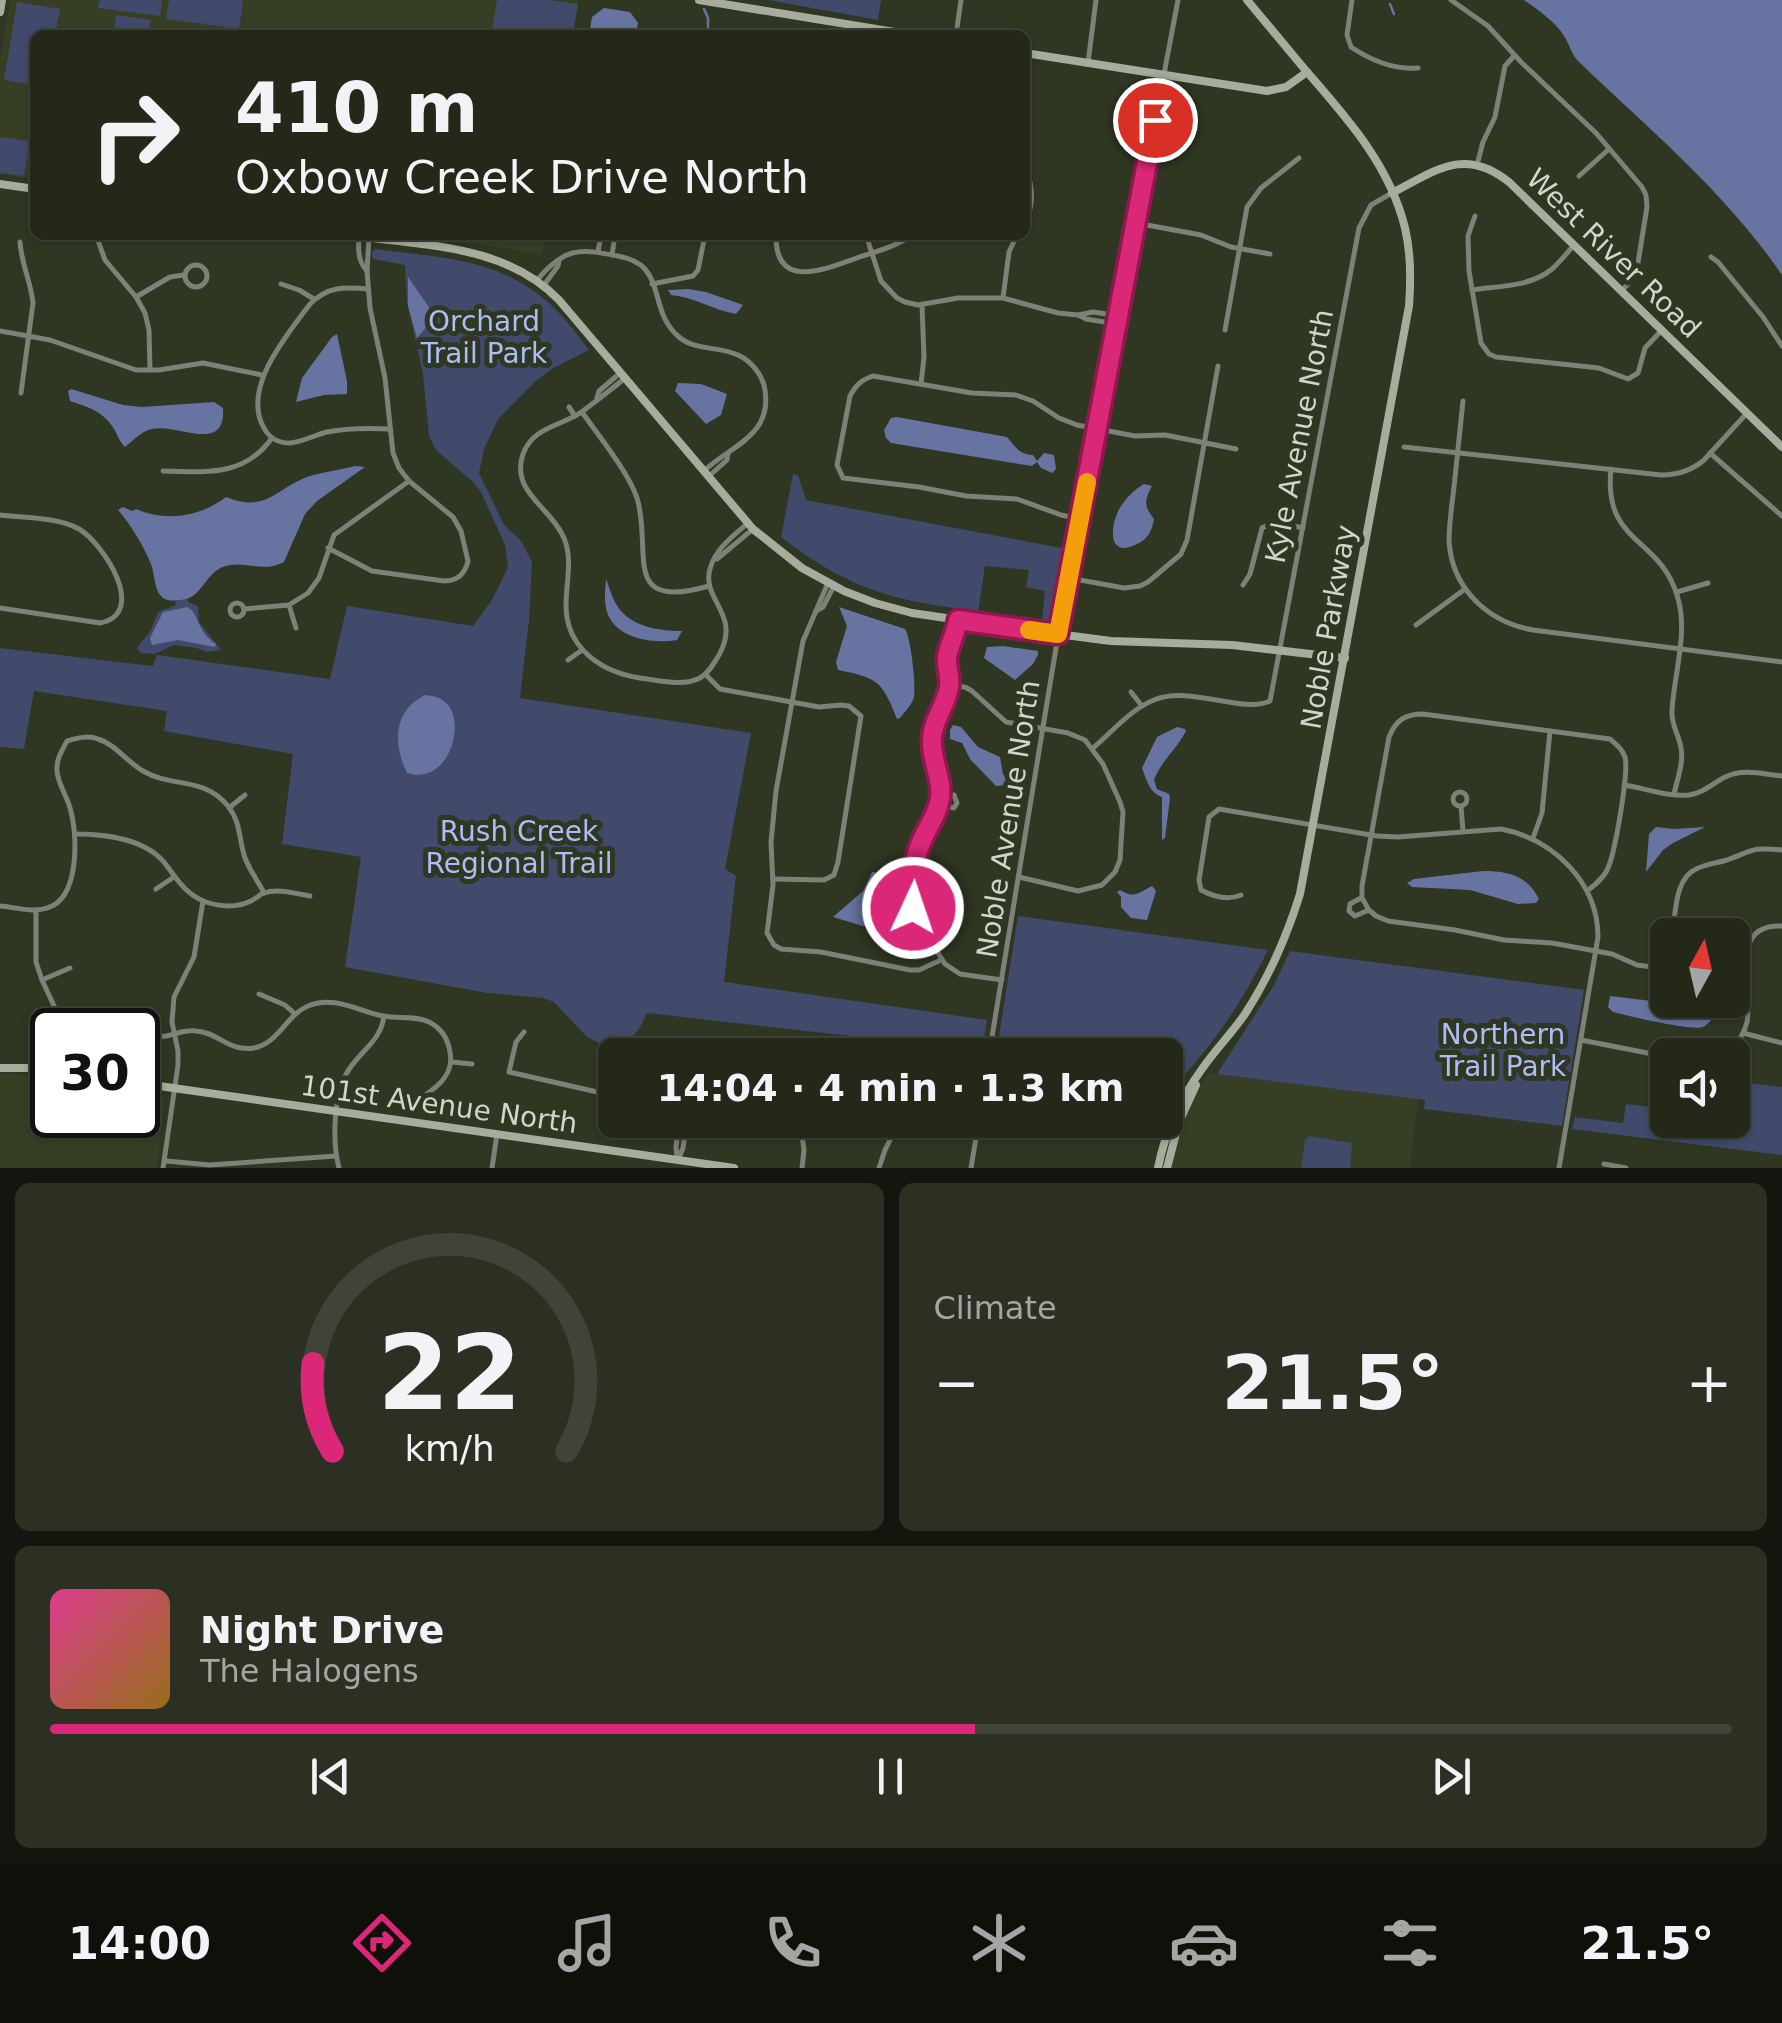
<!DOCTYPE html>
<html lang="en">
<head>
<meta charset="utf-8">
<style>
  :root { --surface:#232819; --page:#2b3022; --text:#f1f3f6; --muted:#a3a6a2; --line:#404438; --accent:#db2777 }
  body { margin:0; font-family:"DejaVu Sans",sans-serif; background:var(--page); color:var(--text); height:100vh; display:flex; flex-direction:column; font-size:38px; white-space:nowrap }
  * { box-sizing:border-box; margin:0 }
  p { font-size:32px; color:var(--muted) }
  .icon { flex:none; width:55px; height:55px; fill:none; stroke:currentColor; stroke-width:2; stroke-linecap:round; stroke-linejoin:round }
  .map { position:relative; height:1168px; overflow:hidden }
  .sheet { display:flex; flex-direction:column; gap:15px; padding:15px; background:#13160e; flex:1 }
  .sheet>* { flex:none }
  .guide { position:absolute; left:30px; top:30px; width:1000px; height:210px; border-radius:15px; box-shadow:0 2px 8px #0004,0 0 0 2px var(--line); background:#232819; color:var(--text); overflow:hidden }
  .needle { width:65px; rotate:8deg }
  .fabs { position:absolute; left:1650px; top:918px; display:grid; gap:20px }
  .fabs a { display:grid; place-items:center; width:100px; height:100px; border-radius:15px; background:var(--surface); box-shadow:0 2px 8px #0004,0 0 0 2px var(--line); font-size:50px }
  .speed { position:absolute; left:30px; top:1008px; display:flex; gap:20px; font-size:50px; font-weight:700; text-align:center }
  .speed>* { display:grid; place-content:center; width:130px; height:130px; border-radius:50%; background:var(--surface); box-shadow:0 2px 8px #0004,0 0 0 2px var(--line); line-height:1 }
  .speed .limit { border:5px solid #111; border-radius:15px; background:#fff; color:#111 }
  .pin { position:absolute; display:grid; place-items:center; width:85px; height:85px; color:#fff; margin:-42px; border:5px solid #fff; border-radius:50%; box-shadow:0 2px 10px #0007 }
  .me { position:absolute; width:110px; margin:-55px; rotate:3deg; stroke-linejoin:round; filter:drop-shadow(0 0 8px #0008) }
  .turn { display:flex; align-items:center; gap:35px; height:210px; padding:0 40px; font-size:45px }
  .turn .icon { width:130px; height:130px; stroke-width:2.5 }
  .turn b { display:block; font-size:70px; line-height:85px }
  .big { font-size:75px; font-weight:700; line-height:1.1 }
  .sheet .tile { flex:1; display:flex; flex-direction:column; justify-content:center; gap:15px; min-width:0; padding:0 35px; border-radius:15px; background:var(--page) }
  .sheet .dial { align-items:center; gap:0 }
  .dial svg { height:260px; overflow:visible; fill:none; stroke:var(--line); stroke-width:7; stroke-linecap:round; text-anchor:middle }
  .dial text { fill:var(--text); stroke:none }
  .song { display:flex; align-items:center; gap:30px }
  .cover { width:120px; height:120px; border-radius:15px; background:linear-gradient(135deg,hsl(330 70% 55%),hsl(40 70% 35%)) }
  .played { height:10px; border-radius:5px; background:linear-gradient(90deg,var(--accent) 55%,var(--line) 55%) }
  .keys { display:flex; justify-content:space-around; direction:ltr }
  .heat { display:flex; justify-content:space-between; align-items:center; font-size:55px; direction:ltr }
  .sheet .tiles { flex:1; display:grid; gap:15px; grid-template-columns:1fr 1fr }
  .tile:last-child { grid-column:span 2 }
  .trip { position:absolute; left:598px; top:1038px; width:585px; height:100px; border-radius:15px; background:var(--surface); box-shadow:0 2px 8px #0004,0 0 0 2px var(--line); font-weight:700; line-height:100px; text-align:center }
  .tab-bar { display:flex; height:160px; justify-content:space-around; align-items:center; background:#0e100a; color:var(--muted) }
  .tab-bar .icon { width:70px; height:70px }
  .tab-bar .current { color:var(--accent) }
  .tab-bar b { font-size:45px; color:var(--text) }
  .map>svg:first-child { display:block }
</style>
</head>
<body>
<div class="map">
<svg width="1782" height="1168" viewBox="0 0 1782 1168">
  <rect width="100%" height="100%" fill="#2f3621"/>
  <g fill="#363f24">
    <path d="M10,0H578L573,35H35V179L0,174V58Z"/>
    <path d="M414,235H545L542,254Z"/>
    <path d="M0,1073L52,1076V1115H138V1088L161,1092L165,1100L157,1168H0Z"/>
    <path d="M1208,1073L1418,1099L1410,1168H1170L1185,1114Z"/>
  </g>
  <g fill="#414a6b">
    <path d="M100,0H162L160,16L98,8Z"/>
    <path d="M169,0H243L239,29L166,19Z"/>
    <path d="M497,0H550L578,4L573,35H491Z"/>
    <path d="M768,0H881L878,20Z"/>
    <path d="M17,2L60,9L55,35H35V85L4,80Z"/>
    <path d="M116,15L151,20L149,35H113Z"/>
    <path d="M0,137L30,141L24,176L0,173Z"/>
    <path d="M375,249C435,257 495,258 543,298C561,312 575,332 589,350L553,368L537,380L498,419L484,449L479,473L504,525L521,541L532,562L529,620L520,698L751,733L725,869L736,876L724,982L987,1020L982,1051L647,1013C637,1036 631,1041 607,1047L587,1037L554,1002L543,998L487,993L345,967L361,857L282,844L293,754L164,731L167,711L34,691L24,749L0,747V648L153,666L157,655L330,679L347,606L473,626L492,600L508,567L505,545L481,492L474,483L436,450L429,436L423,374L407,302L405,265L373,259L372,252Z"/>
    <path d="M793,474L798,475L806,500L1067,549L1052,621L1042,620L1045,591L1026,587L1029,570L985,566L978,612C950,607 920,604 892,596C851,585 814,563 781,537Z"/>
    <path d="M188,598V602L198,606L199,622L221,650L206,652L197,648L174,645L155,654L141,653L137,648L151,630L158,612L176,605L175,600Z"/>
    <path d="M1018,916L1268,950C1245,998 1215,1042 1179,1081L1165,1080V1055H996Z"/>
    <path d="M1290,951L1584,990L1562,1126L1424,1109L1425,1100L1217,1074L1274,985Z"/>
    <path d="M1733,1081L1782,1087V1155L1572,1129L1575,1117L1623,1123L1626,1104L1667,1109L1668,1120H1732Z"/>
    <path d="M1309,1136L1352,1143L1350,1168H1301L1305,1140Z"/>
  </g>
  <g fill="#6774a1">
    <path d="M1524,0H1782V275C1726,193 1650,130 1579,62C1571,54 1570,45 1564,36C1555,21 1538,10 1524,0Z"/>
    <path d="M604,8L630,12L638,23L636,35H589L592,17Z"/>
    <path d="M408,277L433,313L432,320L417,338L408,306Z"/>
    <path d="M688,289L706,292L743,305L736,314C713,310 694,297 671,295L668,290Z"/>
    <path d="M337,334L347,381V394L324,395L296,402L302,378L332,337Z"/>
    <path d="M678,383L701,384L727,394L721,415L706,424L675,391Z"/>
    <path d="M71,389L123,405L142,407L214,402L223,408C226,455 178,423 152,429C140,432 134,440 125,447C118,440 118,434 112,426C102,411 86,406 70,401L68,391Z"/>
    <path d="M897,417L1007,437C1016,447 1018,454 1033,455L1037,461L1044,453L1054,455L1056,469L1052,473L1041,468L1037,462L1032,466L891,443L886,438L884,430L891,418Z"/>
    <path d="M355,466L365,467L317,501L305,514L284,562C262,574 245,559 223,567C207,573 203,592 189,598C183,600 171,602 165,599C154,594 155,574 151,564C143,545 131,525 118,510L123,507L132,511L136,509C166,522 200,517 226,497C266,513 274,490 307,477C322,472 339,470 355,466Z"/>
    <path d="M1144,484L1152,486C1144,501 1144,506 1154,519C1152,531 1148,539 1137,544C1106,560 1110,523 1121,506C1126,498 1135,489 1144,484Z"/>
    <path d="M606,579C609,586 611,595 615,602C627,626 657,631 682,631L677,640C653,644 616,639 607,612C604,601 605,590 606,579Z"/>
    <path d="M188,607C199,614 197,632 216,644L215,647L178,640L152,645L150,638L163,612Z"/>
    <path d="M839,607L905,629C911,638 916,685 914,697C912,705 905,711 900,718L897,719C882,681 878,678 838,670L836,662L847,626Z"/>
    <path d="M1003,646L1038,651V655L1033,664L1015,680L984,658L987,647Z"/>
    <path d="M425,695C433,696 441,697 447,704C466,723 449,786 407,773C393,744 393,711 425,695Z"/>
    <path d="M953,725L961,727L978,747L1000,757L1003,774L1008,781L1007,785L996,786L970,759L962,743L950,739V730Z"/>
    <path d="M1177,727L1185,729L1186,731C1177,749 1161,761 1154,780L1157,789L1169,794L1170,798L1165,838L1162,840V797C1149,792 1147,781 1142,768L1157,737Z"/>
    <path d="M1656,827L1674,829L1705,827L1673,843L1663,850L1646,872L1649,834Z"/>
    <path d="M1483,871C1507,871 1527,875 1539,899L1536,903L1518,904L1470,890L1412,887L1407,883L1414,879Z"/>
    <path d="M872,872H875L879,877L878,925L866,927L833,917L863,891Z"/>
    <path d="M1152,886L1156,891L1147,920L1131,918L1121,907V897L1117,892L1120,890C1134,899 1138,893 1152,886Z"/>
    <path d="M1610,996L1711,1008L1715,1016C1712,1019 1707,1025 1703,1027C1691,1031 1629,1016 1613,1012L1608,1007Z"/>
  </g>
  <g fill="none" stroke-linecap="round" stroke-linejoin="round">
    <g stroke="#6774a1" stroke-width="2.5">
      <path d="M1390,4L1394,14"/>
      <path d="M704,9L708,18V35"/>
    </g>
    <g stroke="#7d8177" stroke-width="5">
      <path d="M1352,0L1347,35L1351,47C1372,61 1394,70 1418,68"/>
      <path d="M1451,0L1488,26L1521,62L1596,133L1642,187L1646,195L1647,207L1637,269L1631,281L1621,291"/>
      <path d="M956,35L961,0"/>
      <path d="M1088,63L1096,0"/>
      <path d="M1477,165L1483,142L1495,117L1505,66L1514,56"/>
      <path d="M1025,168C1034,187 1034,204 1025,223"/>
      <path d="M1579,176L1609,149"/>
      <path d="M1475,216L1468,236L1469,271L1481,343L1489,354L1496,357L1599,368L1628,379L1638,373L1645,348L1661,331"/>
      <path d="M1136,223L1201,235L1231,247L1270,254"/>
      <path d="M96,235L105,260L136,297L145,313L149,330L150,370"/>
      <path d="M776,235C775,290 823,270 854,259C874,252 895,247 913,235"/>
      <path d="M866,235L881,281L897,298L905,302L918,305L958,298H1003L1058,313L1078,315L1093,312L1119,316"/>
      <path d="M359,237C358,250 358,261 367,271"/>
      <path d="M20,242C21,263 31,282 33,303L21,393"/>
      <path d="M598,252L601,235"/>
      <path d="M612,255L615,235"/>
      <path d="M1711,257L1718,262L1763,317L1782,346"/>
      <circle cx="196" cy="276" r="11"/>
      <path d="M537,280C564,248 578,248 618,256C628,258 638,261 645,269C661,288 655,317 679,337C695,351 719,346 738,355C751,361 763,375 765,390C772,436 732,445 705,470"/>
      <path d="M281,284L299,290L314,299"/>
      <path d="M652,284L693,276L698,270L705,235"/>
      <path d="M544,285L558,266L559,260"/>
      <path d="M368,289C344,287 328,286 310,304C287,335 241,388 264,428C269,438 279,443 290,443C302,442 315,435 327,432C348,428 368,428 389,429"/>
      <path d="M1472,290C1498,286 1531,287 1552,269C1560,262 1567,253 1574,245"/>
      <path d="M136,297L170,277L184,275"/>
      <path d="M1003,298L1009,252L1017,235"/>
      <path d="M1078,315L1086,319L1117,324"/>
      <path d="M1225,330L1247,207L1261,188L1299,158"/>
      <path d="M0,331L50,340L136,370H159L203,363L262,375"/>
      <path d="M625,378C611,390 597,400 583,411C563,426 533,426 523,454C510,492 551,507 564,538C573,560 566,582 566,605C566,648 601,672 640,678C658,680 683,687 700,678C709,673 714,663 719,655C742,614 701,600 710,569C715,549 733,536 748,523"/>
      <path d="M921,384L924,357L922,305"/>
      <path d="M597,398L599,391L620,373"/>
      <path d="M1463,401C1460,430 1457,458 1454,487C1452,505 1449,523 1449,541C1452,589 1488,622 1533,630L1782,662"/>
      <path d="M569,407L575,416"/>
      <path d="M582,412C598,435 629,473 637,498C653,551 619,612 709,586"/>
      <path d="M1404,447L1661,475C1678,475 1691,471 1704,460L1747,413"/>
      <path d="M1710,453L1782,516"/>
      <path d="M1611,469C1603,544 1659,536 1677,595C1689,632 1674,673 1672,711C1671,726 1679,734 1681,748C1684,762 1677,780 1674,794"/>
      <path d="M163,471C206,472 244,477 272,438"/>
      <path d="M708,477L727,460L728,454"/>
      <path d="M0,515C25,518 57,517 79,529C103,543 149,613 100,623L0,608"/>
      <path d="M1080,519L1061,515L1017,499L966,496L919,487L843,478L837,465L850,396C856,385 861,380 873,376L972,393L1016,395L1033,401L1059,418L1077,425L1135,436L1165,435L1236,449"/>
      <path d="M328,548L372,571L444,581C457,581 465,574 468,561L461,531L453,517L409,481L399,468L393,453L385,378L370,308L367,271L369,238"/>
      <path d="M717,559L753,529"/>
      <path d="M1069,578L1124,588L1140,586L1148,582L1181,554L1187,540L1218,366"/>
      <path d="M828,583L803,641L776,791L771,842L773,885L767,933L774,945L781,949L821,952L910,970H919L941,960"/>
      <path d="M1243,585L1250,574L1262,528L1274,522L1303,528"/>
      <path d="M1677,592L1708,583"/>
      <circle cx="237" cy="610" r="7"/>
      <path d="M289,605L296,628"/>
      <path d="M244,609L289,605L308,593L319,578L334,535L409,481"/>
      <path d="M816,611L823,607L834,586"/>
      <path d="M949,619L946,645L950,686L936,717L931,738L933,759L941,793L934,816L916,855L911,895L917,919L945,964L960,974L1002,980"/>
      <path d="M1416,625L1465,589"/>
      <path d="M949,653L958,621"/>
      <path d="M568,660L582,650"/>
      <path d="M705,674L720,689L819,707L841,705L849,706L861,716L838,862L834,875L824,880L773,879"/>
      <path d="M950,686L965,687L972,691L1006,722L1068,733L1085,740L1103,764L1120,802L1123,812L1120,860L1115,872L1102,885L1078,891L1019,877"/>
      <path d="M1131,692L1142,706"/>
      <path d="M1093,748C1112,732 1131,709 1154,700C1190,685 1242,714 1270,701L1359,228L1371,205L1392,193"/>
      <path d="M1624,785C1644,788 1668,797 1689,795C1704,793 1713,783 1725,777C1743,768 1763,774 1782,776"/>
      <circle cx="1460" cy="799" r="7"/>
      <path d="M939,805L954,808L957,803L954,795L942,793"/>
      <path d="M1461,806L1463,831"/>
      <path d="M229,808L245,795"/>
      <path d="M75,834C105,834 148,839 167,866C178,881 187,895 206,902C221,907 236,908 251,901C255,899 259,895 264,893C278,888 297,894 310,896"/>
      <path d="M1533,838L1542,813L1550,731"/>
      <path d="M156,889L174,877"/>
      <path d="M1587,891C1595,885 1604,878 1608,868C1615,852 1629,773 1625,757C1622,749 1617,745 1610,739L1423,714C1405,714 1396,720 1389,737L1362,886V898L1369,910L1376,916L1388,921L1455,930L1504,940L1552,943L1612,954L1637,965L1668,969"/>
      <path d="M1241,895C1227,901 1214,897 1201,890L1199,880L1209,817L1219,809L1377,836L1398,837L1501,829C1553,839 1598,882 1598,937L1559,1168"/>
      <path d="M1361,898L1350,904L1349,911L1355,916L1369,910"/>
      <path d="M0,906C15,907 33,913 47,908C80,899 78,834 70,808C67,796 58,784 57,771C56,759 62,751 67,741C77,738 88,735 98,739C115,744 127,762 143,771C172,788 203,776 228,806C241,822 239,841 245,858C250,871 258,881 264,893"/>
      <path d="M36,910V962L42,980L62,1023V1030"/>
      <path d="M1672,935C1676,915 1674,879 1696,869C1706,864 1717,863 1727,860C1754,850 1752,847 1782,850"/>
      <path d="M1732,969H1746"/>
      <path d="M42,980L70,968"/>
      <path d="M259,994L285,1005L295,1014"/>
      <path d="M145,1031C168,1044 173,1029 196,1031C218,1032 228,1052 254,1048C279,1043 286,1015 308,1006C334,995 358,1011 383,1016C398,1019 415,1015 429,1022C441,1028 448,1039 450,1052C454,1072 441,1085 425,1095"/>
      <path d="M524,1032L516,1042L509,1072L615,1096"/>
      <path d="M1743,1033L1782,1043"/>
      <path d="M1581,1040L1668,1057"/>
      <path d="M681,1055L685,1047L694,1044L702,1049L704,1055"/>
      <path d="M989,1055L1057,642L1178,0"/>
      <path d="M1726,1055C1736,1046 1744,1035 1747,1022C1753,989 1727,923 1782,926"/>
      <path d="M452,1062L472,1064"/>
      <path d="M800,1120L804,1150L802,1168"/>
      <path d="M677,1157L676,1147L679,1120"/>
      <path d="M678,1160L683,1148L687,1120"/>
      <path d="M166,1161L210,1165L336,1156"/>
      <path d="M1604,1164L1626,1168"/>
      <path d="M163,1168L178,1065V1051L172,1022L174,997L194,957L203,901"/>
      <path d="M339,1168C332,1141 333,1091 350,1068C363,1049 381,1040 384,1016"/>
      <path d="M492,1168L497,1134"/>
      <path d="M879,1168L885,1150L900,1120"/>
      <path d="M971,1168L979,1120"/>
    </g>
    <g stroke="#a7ad9d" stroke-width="8">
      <path d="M699,0L913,35"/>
      <path d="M0,12L2,0"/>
      <path d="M1025,53L1267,91L1286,87L1307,72"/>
      <path d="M0,184L35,189"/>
      <path d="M1392,193C1435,171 1464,146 1509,182L1782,447"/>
      <path d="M350,235C423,246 505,244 559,300L753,529L802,568L844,591L875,603L912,613L1034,631L1111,641L1232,645L1345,658"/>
      <path d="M0,1068H30L52,1071"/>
      <path d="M138,1083L734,1168"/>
      <path d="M1158,1168C1165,1132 1180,1099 1202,1069C1215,1050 1232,1033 1245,1014C1269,977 1287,936 1300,894L1409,306C1411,280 1411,253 1405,228C1390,166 1348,119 1307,72C1287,48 1267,24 1247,0"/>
      <path d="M1167,1168L1179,1122L1196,1085"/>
    </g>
  </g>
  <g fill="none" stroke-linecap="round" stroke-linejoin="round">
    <g stroke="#8e194d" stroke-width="25">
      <path id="route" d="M913,908C910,882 913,857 925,834C931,822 938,812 940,798C943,778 930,759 932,738C933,719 946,706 949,687C951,677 946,667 947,657C949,645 956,633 958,620L1058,634L1155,120"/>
    </g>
    <use href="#route" stroke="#db2777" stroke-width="18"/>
    <path stroke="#f59e0b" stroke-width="18" d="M1029,630L1058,634L1087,482"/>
  </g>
  <g text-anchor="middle" stroke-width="10" stroke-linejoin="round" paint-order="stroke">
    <g font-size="28" fill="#d1d6c9" stroke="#2f3621">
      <text transform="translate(1614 253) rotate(44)" y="10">West River Road</text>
      <text transform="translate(1299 436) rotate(-79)" y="10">Kyle Avenue North</text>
      <text transform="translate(1328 627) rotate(-80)" y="10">Noble Parkway</text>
      <text transform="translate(1008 819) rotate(-81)" y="10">Noble Avenue North</text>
      <text transform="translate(439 1104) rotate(8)" y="10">101st Avenue North</text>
    </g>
    <g font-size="28" fill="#acbdf5" stroke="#2f3621">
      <text x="484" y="331">Orchard<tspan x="484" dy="32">Trail Park</tspan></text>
      <text x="519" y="841">Rush Creek<tspan x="519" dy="32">Regional Trail</tspan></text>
      <text x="1503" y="1044">Northern<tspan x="1503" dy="32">Trail Park</tspan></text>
    </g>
  </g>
</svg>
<div class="fabs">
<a><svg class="needle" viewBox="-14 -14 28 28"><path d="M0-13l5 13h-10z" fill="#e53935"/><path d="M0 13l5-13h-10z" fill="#a3a6a2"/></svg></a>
<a><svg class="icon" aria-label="sound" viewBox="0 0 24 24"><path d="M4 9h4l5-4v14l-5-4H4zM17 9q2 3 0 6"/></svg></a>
</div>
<div class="speed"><div class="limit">30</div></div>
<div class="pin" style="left:1155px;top:120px;background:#d93025"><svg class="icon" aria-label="arrive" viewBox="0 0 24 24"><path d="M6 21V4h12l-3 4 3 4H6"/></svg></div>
<svg class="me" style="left:913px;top:908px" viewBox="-20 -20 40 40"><circle r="17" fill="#db2777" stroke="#fff" stroke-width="3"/><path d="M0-11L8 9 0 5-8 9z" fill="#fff"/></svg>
<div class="trip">14:04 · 4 min · 1.3 km</div>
<div class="guide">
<div class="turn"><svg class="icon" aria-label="right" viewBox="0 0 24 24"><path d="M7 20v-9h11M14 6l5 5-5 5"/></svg><div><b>410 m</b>Oxbow Creek Drive North</div></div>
</div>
</div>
<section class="sheet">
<div class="tiles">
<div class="tile dial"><svg viewBox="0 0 100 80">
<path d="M14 69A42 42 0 1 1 86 69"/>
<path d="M14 69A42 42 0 0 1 8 42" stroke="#db2777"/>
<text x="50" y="56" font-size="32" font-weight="700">22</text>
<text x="50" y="72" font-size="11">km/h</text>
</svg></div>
<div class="tile"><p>Climate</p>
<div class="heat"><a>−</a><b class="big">21.5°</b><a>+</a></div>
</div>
<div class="tile">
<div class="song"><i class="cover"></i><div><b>Night Drive</b><p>The Halogens</p></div></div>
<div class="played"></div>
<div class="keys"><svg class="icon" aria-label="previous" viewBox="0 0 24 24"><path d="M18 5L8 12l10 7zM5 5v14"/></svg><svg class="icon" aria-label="pause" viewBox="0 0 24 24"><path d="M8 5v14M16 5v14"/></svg><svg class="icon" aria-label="next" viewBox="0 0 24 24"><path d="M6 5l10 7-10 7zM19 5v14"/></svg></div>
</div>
</div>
</section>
<nav class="tab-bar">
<b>14:00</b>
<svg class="icon current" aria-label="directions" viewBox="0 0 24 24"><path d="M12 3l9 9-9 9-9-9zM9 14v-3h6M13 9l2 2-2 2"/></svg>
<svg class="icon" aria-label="music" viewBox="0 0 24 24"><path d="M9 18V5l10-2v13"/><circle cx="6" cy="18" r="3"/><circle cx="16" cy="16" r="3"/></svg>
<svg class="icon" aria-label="phone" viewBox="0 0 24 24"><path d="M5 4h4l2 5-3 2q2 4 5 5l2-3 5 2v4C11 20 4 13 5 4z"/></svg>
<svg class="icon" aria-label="climate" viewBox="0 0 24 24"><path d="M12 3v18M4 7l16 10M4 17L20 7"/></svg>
<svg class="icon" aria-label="car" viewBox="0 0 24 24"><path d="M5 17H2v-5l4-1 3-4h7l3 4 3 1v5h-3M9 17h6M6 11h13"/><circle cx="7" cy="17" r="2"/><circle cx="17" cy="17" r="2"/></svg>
<svg class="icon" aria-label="filters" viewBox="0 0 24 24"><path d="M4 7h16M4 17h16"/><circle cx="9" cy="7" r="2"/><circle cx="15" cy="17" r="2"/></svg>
<b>21.5°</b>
</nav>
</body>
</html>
